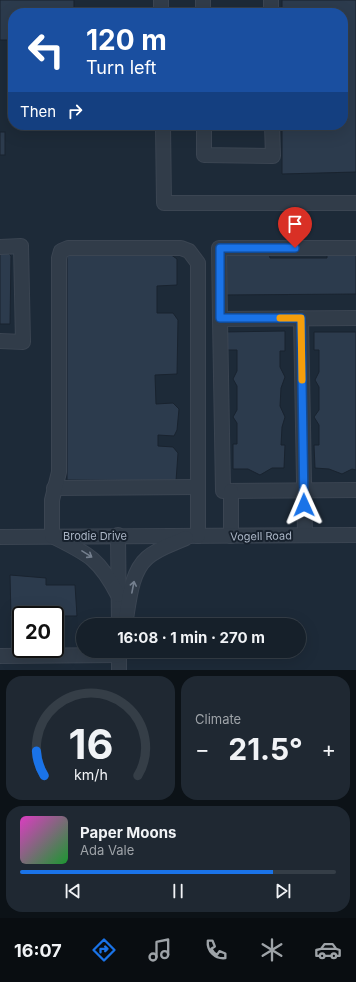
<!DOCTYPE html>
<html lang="en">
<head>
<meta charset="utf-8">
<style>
  :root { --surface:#16202a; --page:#1f2832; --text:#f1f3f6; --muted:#9ea3a8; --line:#353e47; --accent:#1a73e8 }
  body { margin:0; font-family:Inter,sans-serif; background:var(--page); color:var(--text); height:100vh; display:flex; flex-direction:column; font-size:15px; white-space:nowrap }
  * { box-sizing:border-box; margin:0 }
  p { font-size:13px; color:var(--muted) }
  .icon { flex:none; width:22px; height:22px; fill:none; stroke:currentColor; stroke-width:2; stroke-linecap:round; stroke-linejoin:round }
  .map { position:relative; height:670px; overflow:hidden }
  .side { display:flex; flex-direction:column; gap:6px; padding:6px; background:#0c1217; flex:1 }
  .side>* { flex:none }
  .banner { position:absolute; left:8px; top:8px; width:340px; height:122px; border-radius:16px; box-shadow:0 4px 16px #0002,0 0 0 1px var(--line); background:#1a4fa0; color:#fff; overflow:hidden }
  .speed { position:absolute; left:12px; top:606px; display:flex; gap:8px; font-size:20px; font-weight:700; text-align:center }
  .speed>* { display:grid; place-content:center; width:52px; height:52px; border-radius:50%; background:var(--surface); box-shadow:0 4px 16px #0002,0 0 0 1px var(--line); line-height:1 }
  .speed .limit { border:2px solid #111; border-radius:6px; background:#fff; color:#111 }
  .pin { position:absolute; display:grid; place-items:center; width:34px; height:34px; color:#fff; margin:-41px -17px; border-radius:50% 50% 50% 0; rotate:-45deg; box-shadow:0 0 4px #0007 }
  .pin .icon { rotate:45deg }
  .me { position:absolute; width:44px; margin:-22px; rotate:359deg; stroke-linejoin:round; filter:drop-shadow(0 0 3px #0008) }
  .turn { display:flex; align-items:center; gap:14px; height:84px; padding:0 12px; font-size:18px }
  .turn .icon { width:52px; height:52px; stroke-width:2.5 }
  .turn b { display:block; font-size:28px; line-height:34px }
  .then { display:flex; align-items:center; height:38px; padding:0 12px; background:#0003; gap:8px; font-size:15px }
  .big { font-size:30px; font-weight:700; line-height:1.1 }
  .side .widget { flex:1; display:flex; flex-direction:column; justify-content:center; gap:6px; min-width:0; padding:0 14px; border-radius:16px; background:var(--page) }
  .side .dial { align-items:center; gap:0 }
  .dial svg { height:104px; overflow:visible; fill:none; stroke:var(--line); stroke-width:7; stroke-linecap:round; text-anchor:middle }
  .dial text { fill:var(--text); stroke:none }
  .song { display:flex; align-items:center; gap:12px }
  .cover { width:48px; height:48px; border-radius:6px; background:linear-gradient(135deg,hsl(310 70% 55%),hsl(130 70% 35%)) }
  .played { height:4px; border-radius:2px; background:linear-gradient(90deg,var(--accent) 80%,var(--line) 80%) }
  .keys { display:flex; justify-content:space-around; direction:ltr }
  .heat { display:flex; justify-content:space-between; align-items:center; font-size:22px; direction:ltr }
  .side .tiles { flex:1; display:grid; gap:6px; grid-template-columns:1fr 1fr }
  .widget:last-child { grid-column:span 2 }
  .trip { position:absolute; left:76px; top:618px; width:230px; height:40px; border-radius:20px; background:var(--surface); box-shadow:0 4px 16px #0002,0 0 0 1px var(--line); font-weight:700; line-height:40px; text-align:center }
  .tabs { display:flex; height:64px; justify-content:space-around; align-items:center; background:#090d11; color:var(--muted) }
  .tabs .icon { width:28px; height:28px }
  .tabs .on { color:var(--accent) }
  .tabs b { font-size:18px; color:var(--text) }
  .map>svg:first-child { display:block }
</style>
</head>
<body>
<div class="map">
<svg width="356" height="670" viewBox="0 0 356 670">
  <rect width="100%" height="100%" fill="#1d2a38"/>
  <g fill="#2c3b4d" stroke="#19232f">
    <path d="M0,0H74V13H13V40H0Z"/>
    <path d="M282,0H356V172L282,174V125H343V13H282Z"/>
    <rect x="0" y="132" width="5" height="23"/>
    <path d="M4,249L11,256L10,324H0V251Z"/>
    <path d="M67,253L170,254L177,259V285L157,286V313H173L178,320L177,374L155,375L156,404L173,403L179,409L177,430L174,436L158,435V446L173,447L178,453L176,481L67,480Z"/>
    <path d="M224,254H269L270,258H327V255H356V294L224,295Z"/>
    <path d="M285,331V351H280V367L285,377L281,388L280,406L285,417L282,427L281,445H285L284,468H272L260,475L248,469H233V444H237V423L233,417L237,410V386L233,379L237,371V350H223V332Z"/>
    <path d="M314,332H356V470L352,469L342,474L329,469L315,468L314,445H319V425L314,417L319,410V387L315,380L319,372V350H314Z"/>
    <path d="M10,575L46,578V585H75L77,616H11Z"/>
  </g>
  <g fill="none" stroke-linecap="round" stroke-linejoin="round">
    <g stroke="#3b4552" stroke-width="16">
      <g id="minor">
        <path d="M161,0V13"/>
        <path d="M203,0V13"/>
        <path d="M271,0V13"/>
        <path d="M163,125L164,203H356"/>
        <path d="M204,125V155L273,156L272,125"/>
        <path d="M0,247L21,246L23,342L0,341"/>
        <path d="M301,318L305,535"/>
        <path d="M356,318L220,319L223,491L356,490"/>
        <path d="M220,319L219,248H356"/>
        <path d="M54,488L198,487"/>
        <path d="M231,491V536"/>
        <path d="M118,535L119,625"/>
        <path d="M0,537L356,535"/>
        <path d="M118,595C99,558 88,554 52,536V500L59,472V258L61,251L68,248H181L189,251L198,263V536"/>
        <path d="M125,625C129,604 130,573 147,558C158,548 173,544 186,538"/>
        <path d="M119,651V670"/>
        <path d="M0,656L119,655"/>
      </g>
    </g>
    <use href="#minor" stroke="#313c49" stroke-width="14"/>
  </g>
  <defs><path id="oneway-shaft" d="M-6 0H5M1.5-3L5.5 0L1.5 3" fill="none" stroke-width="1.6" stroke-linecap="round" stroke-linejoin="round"/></defs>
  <g stroke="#747f8e">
    <use href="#oneway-shaft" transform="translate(87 554) rotate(32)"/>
    <use href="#oneway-shaft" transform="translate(133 587) rotate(-79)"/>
  </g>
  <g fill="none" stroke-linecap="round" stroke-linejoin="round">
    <g stroke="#114b97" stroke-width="10">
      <path id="route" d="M295,248H220V318H301L304,505"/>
    </g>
    <use href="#route" stroke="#1a73e8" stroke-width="7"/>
    <path stroke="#f59e0b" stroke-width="7" d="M280,318H301L302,380"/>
  </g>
  <g text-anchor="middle" stroke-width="4" stroke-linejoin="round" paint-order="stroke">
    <g font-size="11" fill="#abb6c6" stroke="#17212d">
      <text x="95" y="540">Brodie Drive</text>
      <text transform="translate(261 536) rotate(-1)" y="4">Vogell Road</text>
    </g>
  </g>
</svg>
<div class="speed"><div class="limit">20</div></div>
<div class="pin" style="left:295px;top:248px;background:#d93025"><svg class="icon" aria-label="arrive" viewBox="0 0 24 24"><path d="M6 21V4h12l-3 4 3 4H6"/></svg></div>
<svg class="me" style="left:304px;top:505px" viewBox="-20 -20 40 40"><path d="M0-17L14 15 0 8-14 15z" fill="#1a73e8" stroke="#fff" stroke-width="4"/></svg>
<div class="trip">16:08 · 1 min · 270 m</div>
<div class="banner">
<div class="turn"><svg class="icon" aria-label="left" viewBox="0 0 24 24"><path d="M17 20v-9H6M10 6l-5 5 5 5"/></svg><div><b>120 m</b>Turn left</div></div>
<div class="then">Then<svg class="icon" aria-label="right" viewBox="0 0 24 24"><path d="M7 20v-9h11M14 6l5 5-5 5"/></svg></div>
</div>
</div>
<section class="side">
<div class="tiles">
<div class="widget dial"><svg viewBox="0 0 100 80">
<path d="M14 69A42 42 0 1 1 86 69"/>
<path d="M14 69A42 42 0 0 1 8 50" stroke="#1a73e8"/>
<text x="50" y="56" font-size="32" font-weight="700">16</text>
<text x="50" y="72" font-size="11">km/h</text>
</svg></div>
<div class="widget"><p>Climate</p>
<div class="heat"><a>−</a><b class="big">21.5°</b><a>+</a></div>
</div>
<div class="widget">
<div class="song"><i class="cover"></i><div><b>Paper Moons</b><p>Ada Vale</p></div></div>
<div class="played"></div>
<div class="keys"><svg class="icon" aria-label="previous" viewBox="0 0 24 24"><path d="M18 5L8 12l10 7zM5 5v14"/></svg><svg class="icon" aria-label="pause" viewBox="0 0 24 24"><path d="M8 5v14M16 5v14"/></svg><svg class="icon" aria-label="next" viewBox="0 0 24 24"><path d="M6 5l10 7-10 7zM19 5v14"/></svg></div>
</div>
</div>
</section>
<nav class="tabs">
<b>16:07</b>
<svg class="icon on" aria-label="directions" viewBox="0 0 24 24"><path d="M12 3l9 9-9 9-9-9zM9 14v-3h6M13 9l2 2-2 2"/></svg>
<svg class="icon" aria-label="music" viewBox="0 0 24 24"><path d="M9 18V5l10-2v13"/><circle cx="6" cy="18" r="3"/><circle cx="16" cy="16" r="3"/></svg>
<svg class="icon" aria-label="phone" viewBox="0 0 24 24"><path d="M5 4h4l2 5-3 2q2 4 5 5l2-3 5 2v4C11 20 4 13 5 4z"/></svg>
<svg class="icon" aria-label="climate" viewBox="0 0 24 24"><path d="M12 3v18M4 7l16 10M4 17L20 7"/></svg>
<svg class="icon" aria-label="car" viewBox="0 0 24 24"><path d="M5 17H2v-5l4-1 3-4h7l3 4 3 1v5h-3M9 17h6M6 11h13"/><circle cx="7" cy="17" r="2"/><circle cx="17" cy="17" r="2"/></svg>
</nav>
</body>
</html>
